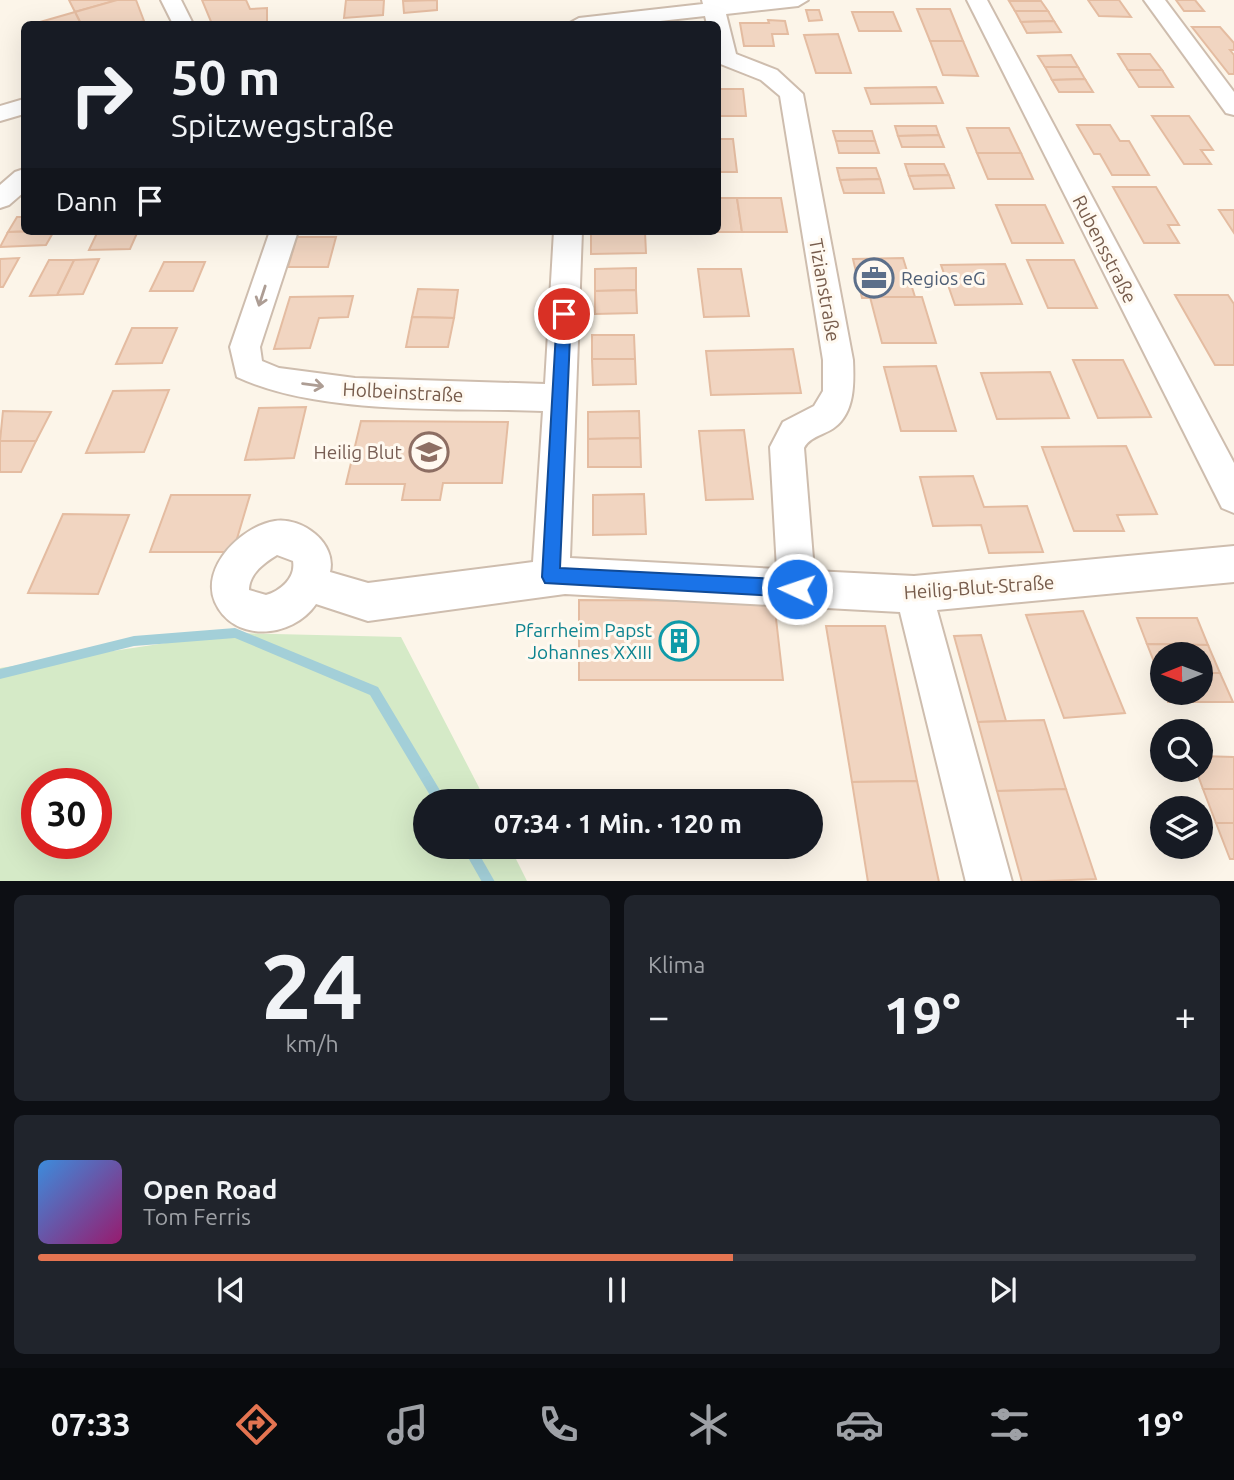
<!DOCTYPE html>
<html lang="de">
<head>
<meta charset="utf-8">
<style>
  :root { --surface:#171b24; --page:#20242c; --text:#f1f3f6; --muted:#9ea1a6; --line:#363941; --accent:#e47451 }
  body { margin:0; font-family:Ubuntu,sans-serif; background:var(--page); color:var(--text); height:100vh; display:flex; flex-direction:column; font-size:26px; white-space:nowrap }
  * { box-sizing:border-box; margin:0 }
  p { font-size:23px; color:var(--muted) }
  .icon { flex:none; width:38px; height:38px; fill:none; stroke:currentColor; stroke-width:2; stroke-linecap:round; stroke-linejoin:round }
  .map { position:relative; height:881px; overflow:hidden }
  .drawer { display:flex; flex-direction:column; gap:14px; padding:14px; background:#0d0f14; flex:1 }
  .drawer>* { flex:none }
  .hud { position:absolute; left:21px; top:21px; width:700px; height:214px; border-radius:10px; box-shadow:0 7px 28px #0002; background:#171b24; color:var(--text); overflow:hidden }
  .needle { width:46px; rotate:269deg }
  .controls { position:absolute; left:1150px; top:642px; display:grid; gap:14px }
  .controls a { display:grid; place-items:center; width:63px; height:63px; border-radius:50%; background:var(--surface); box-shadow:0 7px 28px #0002; font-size:35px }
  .speed { position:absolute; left:21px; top:768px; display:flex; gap:14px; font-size:35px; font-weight:700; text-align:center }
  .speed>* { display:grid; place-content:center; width:91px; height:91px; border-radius:50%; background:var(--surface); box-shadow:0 7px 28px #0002; line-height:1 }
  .speed .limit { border:10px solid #d22; background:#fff; color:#111 }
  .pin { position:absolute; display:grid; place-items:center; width:60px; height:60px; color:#fff; margin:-30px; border:4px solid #fff; border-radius:50%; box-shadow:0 2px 7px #0007 }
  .me { position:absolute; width:77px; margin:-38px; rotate:273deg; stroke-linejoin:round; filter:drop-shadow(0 0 5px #0008) }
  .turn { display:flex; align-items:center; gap:24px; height:147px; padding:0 35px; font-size:32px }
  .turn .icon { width:91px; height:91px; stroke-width:2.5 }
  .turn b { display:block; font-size:49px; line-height:60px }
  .then { display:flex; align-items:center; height:66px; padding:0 35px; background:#0003; gap:14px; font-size:26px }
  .big { font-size:52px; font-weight:600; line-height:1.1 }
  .drawer .card { flex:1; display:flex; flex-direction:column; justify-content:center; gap:10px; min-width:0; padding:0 24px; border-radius:10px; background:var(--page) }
  .drawer .dial { align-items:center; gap:0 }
  .dial b { font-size:91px; line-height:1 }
  .song { display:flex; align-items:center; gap:21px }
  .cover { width:84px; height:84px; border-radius:10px; background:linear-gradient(135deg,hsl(210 70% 55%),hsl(320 70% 35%)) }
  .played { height:7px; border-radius:4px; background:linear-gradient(90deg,var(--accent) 60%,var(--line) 60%) }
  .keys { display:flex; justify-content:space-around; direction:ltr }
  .heat { display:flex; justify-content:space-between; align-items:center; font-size:38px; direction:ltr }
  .drawer .tiles { flex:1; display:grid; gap:14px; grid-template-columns:1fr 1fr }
  .card:last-child { grid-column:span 2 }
  .trip { position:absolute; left:413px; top:789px; width:410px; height:70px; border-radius:35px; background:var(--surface); box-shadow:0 7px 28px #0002; font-weight:600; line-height:70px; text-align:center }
  .tabs { display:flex; height:112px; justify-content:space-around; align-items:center; background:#090b0e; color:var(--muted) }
  .tabs .icon { width:49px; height:49px }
  .tabs .current { color:var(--accent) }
  .tabs b { font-size:32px; color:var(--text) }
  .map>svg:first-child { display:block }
</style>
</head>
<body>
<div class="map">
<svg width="1234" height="882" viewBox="0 0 1234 882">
  <rect width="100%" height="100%" fill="#fcf5e9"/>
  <path fill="#d5eac7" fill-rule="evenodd" d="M232,633L401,637L486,801L425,802V847H510L527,881H0V668ZM37,784H96V844H37Z"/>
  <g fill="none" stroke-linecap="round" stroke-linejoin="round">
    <g fill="#a3cfd8" fill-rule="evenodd">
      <path d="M235,628L378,687L447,802H434L370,695L235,638L134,646L0,679V669L134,636Z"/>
      <path d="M462,847H475L495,882H482Z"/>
    </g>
  </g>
  <g fill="#f1d5c1" stroke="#e4bca1" stroke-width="2">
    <path d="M69,0H118L75,12Z"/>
    <path d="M117,0H136L144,21L132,24H81L75,12Z"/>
    <path d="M202,0H246L250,9L267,8V24H212Z"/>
    <path d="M346,0H384L383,15L344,18Z"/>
    <path d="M437,0V10L404,13L403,1Z"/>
    <path d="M1088,0H1119L1131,17L1099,16Z"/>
    <path d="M1176,0H1195L1204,11H1184Z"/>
    <path d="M1009,1H1041L1048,11H1015Z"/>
    <path d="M917,9H950L963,41H930Z"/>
    <path d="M806,10H819L822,20L809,21Z"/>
    <path d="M1015,11H1048L1054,21L1021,22Z"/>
    <path d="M75,12L81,24H33Z"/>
    <path d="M852,12H893L901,31H859Z"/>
    <path d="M768,20L785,21L788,34H772L774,46H744L740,23H769Z"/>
    <path d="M1054,21L1061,32L1027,33L1021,22Z"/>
    <path d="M1192,27H1220L1234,43V50H1230L1234,55V74H1229Z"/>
    <path d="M838,34L851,73H816L804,35Z"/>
    <path d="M930,41H963L978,76L943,75Z"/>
    <path d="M1118,54H1150L1162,70H1128Z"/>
    <path d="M1071,55L1078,67H1045L1038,56Z"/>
    <path d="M1045,67H1078L1085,79L1052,80Z"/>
    <path d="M1128,70H1162L1173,87H1139Z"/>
    <path d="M1085,79L1093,92H1059L1052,80Z"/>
    <path d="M936,87L943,103L871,104L865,88Z"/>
    <path d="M718,89H743L746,116H718Z"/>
    <path d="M1152,116H1189L1213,150H1201L1211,164H1184Z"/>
    <path d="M1077,125H1110L1120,141H1129L1149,175H1112L1100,154H1094Z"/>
    <path d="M895,126H936L939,135L898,136Z"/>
    <path d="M967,128H1009L1021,153H977Z"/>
    <path d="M833,131H872L875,141H836Z"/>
    <path d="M939,135L944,147H902L898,136Z"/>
    <path d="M718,139H733L737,172H718Z"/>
    <path d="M836,141H875L879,153H839Z"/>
    <path d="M977,153H1021L1033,179H988Z"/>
    <path d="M905,164H944L949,175L909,176Z"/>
    <path d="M837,168H876L880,179L840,180Z"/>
    <path d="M949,175L954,188L914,189L909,176Z"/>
    <path d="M880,179L884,193H844L840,180Z"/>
    <path d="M1113,187H1156L1179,225H1168L1179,243H1144Z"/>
    <path d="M718,198H737L742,232H697L718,231Z"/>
    <path d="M737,198H781L787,232H742Z"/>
    <path d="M996,205H1045L1063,243H1012Z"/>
    <path d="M1219,210H1234V233Z"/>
    <path d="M17,217H24V231H38L8,232Z"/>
    <path d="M54,231L46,245L0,247L8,232Z"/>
    <path d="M98,231H138L130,249L89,250Z"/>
    <path d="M645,232L646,253L591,254V233Z"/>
    <path d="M297,237H336L328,267H288Z"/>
    <path d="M19,258L3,287H0V259Z"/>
    <path d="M903,258L915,297L862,298L853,259Z"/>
    <path d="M99,259L83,294L57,295L74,260Z"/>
    <path d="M49,260H74L57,295L30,296Z"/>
    <path d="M1027,260H1074L1097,308H1048Z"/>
    <path d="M164,262H205L193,291H150Z"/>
    <path d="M1005,264L1022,304L955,305L941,265Z"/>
    <path d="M636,268V290L595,291V269Z"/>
    <path d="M698,269H741L749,316L704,317Z"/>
    <path d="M418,289L458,290L454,318L412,317Z"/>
    <path d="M636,290L637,313L595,314V291Z"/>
    <path d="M1175,295H1228L1234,304V365H1215Z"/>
    <path d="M353,296L348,317L319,318L310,348L274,349L290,297Z"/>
    <path d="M870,297H922L936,343H882Z"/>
    <path d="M412,317L454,318L448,347H406Z"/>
    <path d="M132,328H177L162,363L116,364Z"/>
    <path d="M592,335H634L635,359H592Z"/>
    <path d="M793,349L801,393L711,395L706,351Z"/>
    <path d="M592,359H635L636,384L593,385Z"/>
    <path d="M1073,360H1123L1151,417L1098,418Z"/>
    <path d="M936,366L956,431H901L884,367Z"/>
    <path d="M1050,372L1069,418L997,419L981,373Z"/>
    <path d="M169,390L144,452L86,453L113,391Z"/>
    <path d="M306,407L294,458L245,460L259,408Z"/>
    <path d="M3,411L51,412L36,441H0Z"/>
    <path d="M639,411L640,438L588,439V412Z"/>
    <path d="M361,421L508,422L502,483H443L440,500H402L405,484H346Z"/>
    <path d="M744,430L753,499L706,500L699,431Z"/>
    <path d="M640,438L641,467H588V439Z"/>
    <path d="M0,441H36L21,472H0Z"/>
    <path d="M1126,446L1157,514L1117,515L1124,531H1074L1042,447Z"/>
    <path d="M973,476L984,507L1027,506L1043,552L989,553L981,525L933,526L920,477Z"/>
    <path d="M644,494L646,534L593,535V495Z"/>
    <path d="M171,495H250L233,552H150Z"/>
    <path d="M63,514L129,515L98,594L28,593Z"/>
    <path d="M579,600L774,601L783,680H579Z"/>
    <path d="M1083,611L1125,713L1064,718L1026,615Z"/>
    <path d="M1137,618H1197L1208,645L1147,644Z"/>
    <path d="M826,626H885L917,781L852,782Z"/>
    <path d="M981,635L1006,721L978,722L954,636Z"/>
    <path d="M1147,644L1208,645L1220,673H1200V654H1162V673L1158,672Z"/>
    <path d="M1200,673H1220L1233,702H1168L1165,693H1200Z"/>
    <path d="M1044,720L1066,789L997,791L978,722Z"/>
    <path d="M1200,756L1234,757V789H1203L1196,770H1200Z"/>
    <path d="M917,781L939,882H868L852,782Z"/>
    <path d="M1066,789L1096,879L1022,882L997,791Z"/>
    <path d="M1203,789H1234V823H1216Z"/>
    <path d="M1216,823H1234V859H1230Z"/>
  </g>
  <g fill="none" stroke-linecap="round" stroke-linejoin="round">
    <g stroke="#cebdae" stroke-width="4">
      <g id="street">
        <path d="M161,0H181L193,24H173Z"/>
        <path d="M702,0H808L798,6L726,14L736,54L777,70L803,94L853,360C854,382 855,412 835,427C825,435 810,436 804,448L814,571L914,576L1234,546V582L937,610L1012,882H966L900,612L565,594L368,621L316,604C292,639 233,643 215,602C200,567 242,526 275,521C302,517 337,543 330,572L368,583L533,562L543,411C448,407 323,416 237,377L230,347L270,231H298L260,347L262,361L279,368L355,378L545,384L554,231H582L570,558L777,569L770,447L783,422L814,406L823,391V360L780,96L761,80L718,63V24H707L705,16L633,24H568L579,18L703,4ZM277,555L293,561C296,578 280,591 266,595L249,590C249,574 264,563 277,555Z"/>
        <path d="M967,0H987L1234,463V513L1222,508Z"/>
        <path d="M1144,0H1165L1234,92V115L1226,113Z"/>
        <path d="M24,99V114L0,121V106Z"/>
        <path d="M24,169V192L9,205L0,208V185L15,172Z"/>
      </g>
    </g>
    <use href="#street" fill="#fff" fill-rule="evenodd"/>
  </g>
  <defs><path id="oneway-shaft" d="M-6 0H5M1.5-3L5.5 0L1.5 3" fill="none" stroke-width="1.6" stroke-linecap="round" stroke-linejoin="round" transform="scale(1.75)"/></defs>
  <g stroke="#ad9d94">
    <use href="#oneway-shaft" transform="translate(262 296) rotate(108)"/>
    <use href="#oneway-shaft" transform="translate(313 385) rotate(7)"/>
  </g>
  <path fill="#1a73e8" stroke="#114b97" stroke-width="2" d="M564,309L571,314L560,568L797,580L804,582L806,589L804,595L797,597L545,583L542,577L557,314Z"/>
  <defs>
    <g id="office-ring" transform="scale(2.0125)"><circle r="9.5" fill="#fff9f0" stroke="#5c6f8a" stroke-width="1.5"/><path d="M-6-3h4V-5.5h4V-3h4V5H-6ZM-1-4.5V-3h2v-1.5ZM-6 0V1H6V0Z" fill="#5c6f8a"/></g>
    <g id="school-ring" transform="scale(2.0125)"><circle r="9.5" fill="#fff9f0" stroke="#8d6e63" stroke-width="1.5"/><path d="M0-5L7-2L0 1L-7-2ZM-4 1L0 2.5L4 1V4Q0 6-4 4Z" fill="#8d6e63"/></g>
    <g id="building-ring" transform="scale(2.0125)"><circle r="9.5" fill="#fff9f0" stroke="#0f9aa8" stroke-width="1.5"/><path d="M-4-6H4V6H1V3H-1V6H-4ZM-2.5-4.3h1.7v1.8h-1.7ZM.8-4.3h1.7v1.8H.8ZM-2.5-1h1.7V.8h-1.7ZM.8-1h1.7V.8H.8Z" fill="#0f9aa8"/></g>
  </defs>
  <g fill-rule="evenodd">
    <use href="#office-ring" x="874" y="278"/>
    <use href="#school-ring" x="429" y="452"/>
    <use href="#building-ring" x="679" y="641"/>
  </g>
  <g text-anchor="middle" stroke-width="6" stroke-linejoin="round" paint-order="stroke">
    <g font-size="19" fill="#775c4c" stroke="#fff9f0">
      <text transform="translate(1105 249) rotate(63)" y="7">Rubensstraße</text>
      <text transform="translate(825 290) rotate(80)" y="7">Tizianstraße</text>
      <text transform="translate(403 392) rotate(3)" y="7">Holbeinstraße</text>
      <text transform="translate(979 587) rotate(-4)" y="7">Heilig-Blut-Straße</text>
    </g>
    <g font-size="19" fill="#4e5e75" stroke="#fff9f0" text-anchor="start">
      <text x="901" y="285">Regios eG</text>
    </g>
    <g font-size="19" fill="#785e54" stroke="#fff9f0" text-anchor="end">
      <text x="402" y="459">Heilig Blut</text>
    </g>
    <g font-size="19" fill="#0d838f" stroke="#fff9f0" text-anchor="end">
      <text x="652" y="637">Pfarrheim Papst<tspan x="652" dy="22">Johannes XXIII</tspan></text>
    </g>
  </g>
</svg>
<div class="controls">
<a><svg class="needle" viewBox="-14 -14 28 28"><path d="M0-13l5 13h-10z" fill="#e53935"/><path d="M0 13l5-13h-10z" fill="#9ea1a6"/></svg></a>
<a><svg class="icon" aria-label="search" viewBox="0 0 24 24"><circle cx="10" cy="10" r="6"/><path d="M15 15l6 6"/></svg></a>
<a><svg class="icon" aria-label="layers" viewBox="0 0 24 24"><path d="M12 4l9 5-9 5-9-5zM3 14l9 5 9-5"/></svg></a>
</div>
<div class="speed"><div class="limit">30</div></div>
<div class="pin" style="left:564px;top:314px;background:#d93025"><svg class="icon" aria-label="arrive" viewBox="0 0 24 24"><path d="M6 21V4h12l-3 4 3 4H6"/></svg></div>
<svg class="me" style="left:797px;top:589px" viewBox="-20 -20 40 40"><circle r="17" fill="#1a73e8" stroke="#fff" stroke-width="3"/><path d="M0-11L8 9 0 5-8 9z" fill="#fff"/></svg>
<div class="trip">07:34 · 1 Min. · 120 m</div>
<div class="hud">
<div class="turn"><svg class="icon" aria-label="right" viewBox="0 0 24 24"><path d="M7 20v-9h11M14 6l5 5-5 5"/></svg><div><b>50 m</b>Spitzwegstraße</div></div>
<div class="then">Dann<svg class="icon" aria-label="arrive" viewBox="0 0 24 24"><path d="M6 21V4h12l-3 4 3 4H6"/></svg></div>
</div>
</div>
<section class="drawer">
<div class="tiles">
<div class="card dial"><b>24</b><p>km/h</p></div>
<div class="card"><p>Klima</p>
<div class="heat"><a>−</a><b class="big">19°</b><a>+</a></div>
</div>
<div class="card">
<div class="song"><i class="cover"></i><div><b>Open Road</b><p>Tom Ferris</p></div></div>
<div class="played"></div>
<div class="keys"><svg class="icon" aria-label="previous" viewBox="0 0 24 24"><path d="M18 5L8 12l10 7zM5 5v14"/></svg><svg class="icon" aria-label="pause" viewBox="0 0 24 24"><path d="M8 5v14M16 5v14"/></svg><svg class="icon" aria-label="next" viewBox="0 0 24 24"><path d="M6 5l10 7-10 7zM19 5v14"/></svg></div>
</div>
</div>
</section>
<nav class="tabs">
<b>07:33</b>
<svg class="icon current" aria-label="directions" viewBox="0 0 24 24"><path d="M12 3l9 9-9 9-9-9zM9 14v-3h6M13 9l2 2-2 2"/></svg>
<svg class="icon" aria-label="music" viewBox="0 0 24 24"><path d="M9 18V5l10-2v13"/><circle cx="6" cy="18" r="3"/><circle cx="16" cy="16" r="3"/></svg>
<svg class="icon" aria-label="phone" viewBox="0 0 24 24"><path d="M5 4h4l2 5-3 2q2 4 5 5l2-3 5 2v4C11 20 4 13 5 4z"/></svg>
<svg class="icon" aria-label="climate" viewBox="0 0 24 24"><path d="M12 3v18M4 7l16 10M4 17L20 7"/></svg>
<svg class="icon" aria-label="car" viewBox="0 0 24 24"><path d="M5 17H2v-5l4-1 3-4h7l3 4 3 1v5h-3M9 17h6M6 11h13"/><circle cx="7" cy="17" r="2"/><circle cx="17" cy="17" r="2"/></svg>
<svg class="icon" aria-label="filters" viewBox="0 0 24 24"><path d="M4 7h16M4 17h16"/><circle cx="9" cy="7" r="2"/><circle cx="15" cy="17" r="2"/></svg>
<b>19°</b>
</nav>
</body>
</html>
